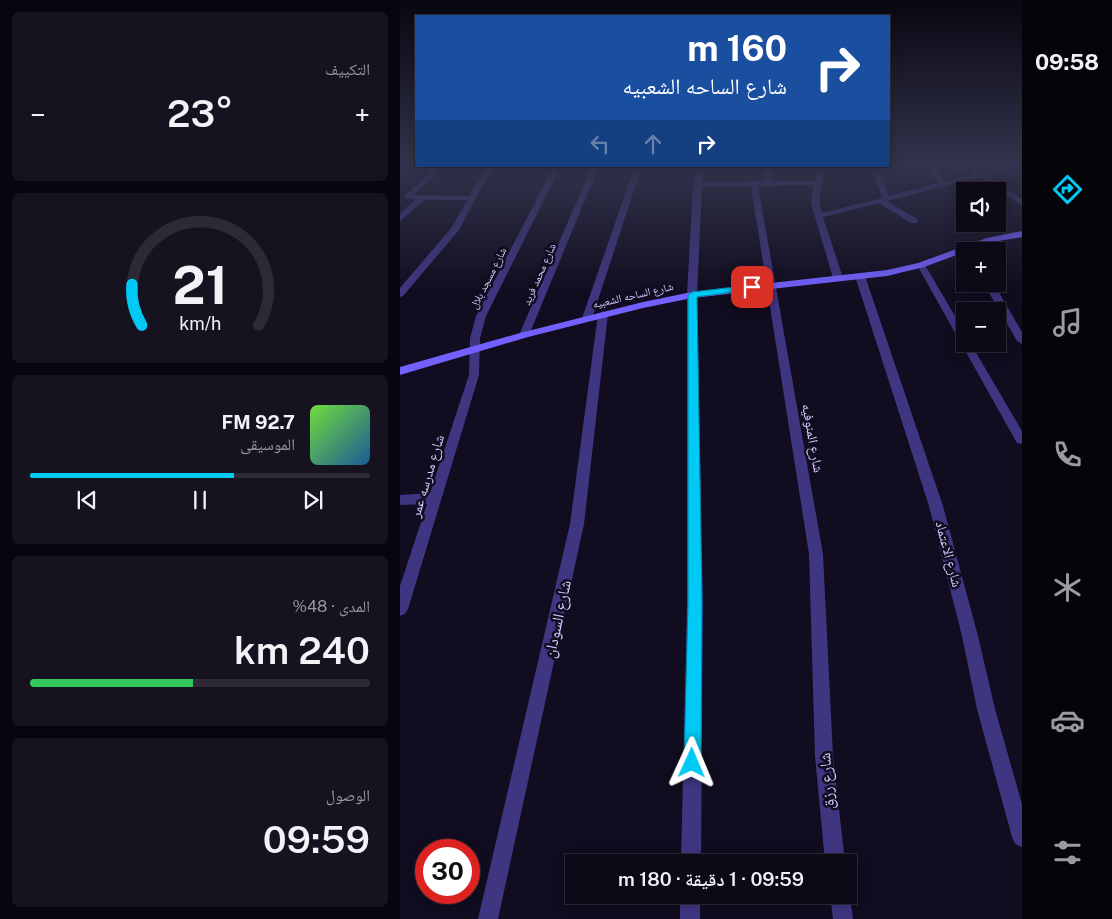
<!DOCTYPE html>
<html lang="ar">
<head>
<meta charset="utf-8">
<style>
  :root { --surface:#0d0917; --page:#161220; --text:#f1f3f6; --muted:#9a9aa1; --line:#2d2a36; --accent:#00c9f5 }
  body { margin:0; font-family:"Public Sans","Noto Naskh Arabic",sans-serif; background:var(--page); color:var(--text); direction:rtl; height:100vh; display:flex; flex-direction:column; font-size:19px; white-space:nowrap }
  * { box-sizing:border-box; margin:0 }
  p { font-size:16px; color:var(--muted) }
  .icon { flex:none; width:28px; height:28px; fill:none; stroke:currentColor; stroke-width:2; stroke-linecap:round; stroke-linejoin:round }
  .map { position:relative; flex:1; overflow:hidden; direction:ltr }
  .side { display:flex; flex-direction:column; gap:12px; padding:12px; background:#07050d; width:400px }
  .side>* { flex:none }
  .banner { position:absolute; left:15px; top:15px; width:475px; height:152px; border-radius:0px; box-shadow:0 2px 12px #0003,0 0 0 1px var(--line); direction:rtl; background:#1a4fa0; color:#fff; overflow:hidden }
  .buttons { position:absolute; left:556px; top:182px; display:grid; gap:10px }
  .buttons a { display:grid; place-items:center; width:50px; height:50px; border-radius:0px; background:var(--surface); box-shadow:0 2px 12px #0003,0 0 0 1px var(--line); font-size:25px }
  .speed { position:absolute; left:15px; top:839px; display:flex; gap:10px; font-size:25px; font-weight:700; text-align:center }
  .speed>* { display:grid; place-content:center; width:65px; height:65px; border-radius:50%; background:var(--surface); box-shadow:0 2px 12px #0003,0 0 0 1px var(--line); line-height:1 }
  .speed .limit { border:8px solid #d22; background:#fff; color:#111 }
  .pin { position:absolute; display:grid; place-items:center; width:42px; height:42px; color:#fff; margin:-21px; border-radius:10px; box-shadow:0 2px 8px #0006 }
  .me { position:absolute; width:55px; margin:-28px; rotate:1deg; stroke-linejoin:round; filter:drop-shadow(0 0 4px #0008) }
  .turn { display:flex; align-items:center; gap:18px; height:105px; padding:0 20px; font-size:22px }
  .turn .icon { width:65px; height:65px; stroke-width:2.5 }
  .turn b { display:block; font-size:35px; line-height:42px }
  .lanes { display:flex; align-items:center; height:48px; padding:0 20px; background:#0003; justify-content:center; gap:25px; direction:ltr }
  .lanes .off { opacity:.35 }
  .big { font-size:38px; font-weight:600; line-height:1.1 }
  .side .card { flex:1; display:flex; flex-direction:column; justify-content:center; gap:8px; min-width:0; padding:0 18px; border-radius:8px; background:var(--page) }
  .side .dial { align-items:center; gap:0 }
  .dial svg { height:130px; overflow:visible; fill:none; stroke:var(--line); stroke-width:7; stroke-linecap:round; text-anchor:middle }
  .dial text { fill:var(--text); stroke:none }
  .song { display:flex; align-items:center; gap:15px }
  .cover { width:60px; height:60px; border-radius:8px; background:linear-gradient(135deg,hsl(100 70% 55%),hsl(210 70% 35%)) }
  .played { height:5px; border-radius:2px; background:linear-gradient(90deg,var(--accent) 60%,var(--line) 60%) }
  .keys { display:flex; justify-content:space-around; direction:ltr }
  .heat { display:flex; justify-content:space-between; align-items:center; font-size:28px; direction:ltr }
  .charge { height:8px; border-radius:4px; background:linear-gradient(90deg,#34c759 48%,var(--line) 0) }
  .trip { position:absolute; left:165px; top:854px; width:292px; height:50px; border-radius:0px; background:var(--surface); box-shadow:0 2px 12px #0003,0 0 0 1px var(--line); font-weight:600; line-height:50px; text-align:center; direction:rtl }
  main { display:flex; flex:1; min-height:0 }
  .menu { display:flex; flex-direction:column; width:90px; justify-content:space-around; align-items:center; background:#050409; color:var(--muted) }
  .menu .icon { width:35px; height:35px }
  .menu .selected { color:var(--accent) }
  .menu b { font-size:22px; color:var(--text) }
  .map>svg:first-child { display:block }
</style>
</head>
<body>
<main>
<nav class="menu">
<b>09:58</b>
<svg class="icon selected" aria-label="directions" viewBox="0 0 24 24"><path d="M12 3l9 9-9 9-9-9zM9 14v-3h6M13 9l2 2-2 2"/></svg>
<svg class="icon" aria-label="music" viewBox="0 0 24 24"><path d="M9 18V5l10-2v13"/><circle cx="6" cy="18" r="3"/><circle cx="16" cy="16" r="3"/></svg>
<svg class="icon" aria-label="phone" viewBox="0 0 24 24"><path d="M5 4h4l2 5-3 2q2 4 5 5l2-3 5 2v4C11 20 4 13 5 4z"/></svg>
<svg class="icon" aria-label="climate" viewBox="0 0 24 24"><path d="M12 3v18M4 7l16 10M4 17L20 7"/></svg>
<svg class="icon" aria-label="car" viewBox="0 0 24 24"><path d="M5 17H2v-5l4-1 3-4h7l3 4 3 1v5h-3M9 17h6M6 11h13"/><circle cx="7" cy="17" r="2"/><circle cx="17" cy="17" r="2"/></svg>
<svg class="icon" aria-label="filters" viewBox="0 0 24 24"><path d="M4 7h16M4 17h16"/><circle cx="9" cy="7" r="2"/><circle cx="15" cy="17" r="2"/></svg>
</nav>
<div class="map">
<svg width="622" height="919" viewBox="0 0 622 919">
  <rect width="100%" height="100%" fill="#110c1f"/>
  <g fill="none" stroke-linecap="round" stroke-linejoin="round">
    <g fill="#3e3680" fill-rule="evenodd">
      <path d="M0,165L44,166L14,195L69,196L88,166H95L82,186L59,230L3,296L0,297V288L52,227L67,200H24L0,221V214L15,199H7L3,197L32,171L0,167Z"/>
      <path d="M528,165H534L544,182L574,174L562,165H570L622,199V205L579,177L487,201L517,219V223H511L479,203L423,217L443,278L438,281L433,278L411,203L413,185L358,186L423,554L433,756L445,862H425L415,756L409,554L351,186H302L297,295L303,603L301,862H281L287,603V295L293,184L297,166H305L302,182L364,181L362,166H370L371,181H415L419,166H427C422,182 417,196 422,213L482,198L471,166H478L489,196L538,183Z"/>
      <path d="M154,166H161L86,316L80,338L79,375L8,609L5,614L0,616V586L27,504L0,505V495L30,493L69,375L70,338L76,316Z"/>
      <path d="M192,166H199L129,335L128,337H120L119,335Z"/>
      <path d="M235,166H242L192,318L191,320H183L182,318Z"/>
      <path d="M521,262L525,265L565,333V344H571L622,431V444L617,443L517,265Z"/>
      <path d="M460,273L465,276L543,506L578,636L595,709L622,804V847L615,844L612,837L577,709L562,636L529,506L455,276Z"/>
      <path d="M584,284H594L622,332V344L617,341Z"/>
      <path d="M203,311L208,314L184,524L98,919H78L170,524L198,314Z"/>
      <path d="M449,891L453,919H433L430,895H449Z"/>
      <rect x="280" y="895" width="20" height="24"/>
    </g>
    <path fill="#7261ff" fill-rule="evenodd" d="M622,231V237L592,242L524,267L487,276L292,298L243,308L128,337L0,375V367L120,333L243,302L292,292L487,270L518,263L587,238Z"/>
  </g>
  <linearGradient id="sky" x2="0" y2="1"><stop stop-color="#090711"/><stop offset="0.56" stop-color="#32344d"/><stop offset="1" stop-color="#32344d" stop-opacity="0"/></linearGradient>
  <rect width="622" height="293" fill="url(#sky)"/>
  <path fill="#00c9f5" stroke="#00839f" d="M352,285L356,287L355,289L297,297L302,603L301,763L298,769L292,771L287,769L284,763L288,603V295L292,292Z"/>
  <g text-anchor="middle" stroke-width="5" stroke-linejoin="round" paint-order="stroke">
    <g font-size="11" fill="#d4caff" stroke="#110c1f">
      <text transform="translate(139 274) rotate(-66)" y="4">شارع محمد فريد</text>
      <text transform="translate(88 278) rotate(-63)" y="4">شارع مسجد بلال</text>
      <text transform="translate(233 295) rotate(-13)" y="4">شارع الساحه الشعبيه</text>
    </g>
    <g font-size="14" fill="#d4caff" stroke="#110c1f">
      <text transform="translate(413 438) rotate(80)" y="5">شارع المنوفيه</text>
      <text transform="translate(27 476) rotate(-73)" y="5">شارع مدرسه عمر</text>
      <text transform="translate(549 554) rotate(75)" y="5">شارع الاعتماد</text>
    </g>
    <g font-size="16" fill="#d4caff" stroke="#110c1f">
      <text transform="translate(157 619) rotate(-78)" y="6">شارع السودان</text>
      <text transform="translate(426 781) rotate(-94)" y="6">شارع رزق</text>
    </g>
  </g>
</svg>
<div class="buttons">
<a><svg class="icon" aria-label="sound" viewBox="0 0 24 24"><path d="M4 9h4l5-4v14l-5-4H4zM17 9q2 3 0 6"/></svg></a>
<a>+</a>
<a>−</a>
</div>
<div class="speed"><div class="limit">30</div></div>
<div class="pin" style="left:352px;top:287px;background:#d93025"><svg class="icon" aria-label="arrive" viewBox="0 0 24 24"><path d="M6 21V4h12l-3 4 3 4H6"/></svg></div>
<svg class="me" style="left:292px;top:763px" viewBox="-20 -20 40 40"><path d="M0-17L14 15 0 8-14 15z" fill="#00c9f5" stroke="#fff" stroke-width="4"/></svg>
<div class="trip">09:59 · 1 دقيقة · 180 m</div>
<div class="banner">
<div class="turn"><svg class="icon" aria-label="right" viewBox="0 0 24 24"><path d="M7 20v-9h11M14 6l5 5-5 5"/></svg><div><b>160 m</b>شارع الساحه الشعبيه</div></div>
<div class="lanes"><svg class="icon off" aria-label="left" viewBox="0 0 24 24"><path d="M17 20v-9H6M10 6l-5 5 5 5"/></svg><svg class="icon off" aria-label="ahead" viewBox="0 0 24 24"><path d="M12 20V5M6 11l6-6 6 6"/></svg><svg class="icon" aria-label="right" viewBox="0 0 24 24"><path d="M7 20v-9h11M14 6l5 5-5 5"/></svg></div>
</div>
</div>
<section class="side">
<div class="card"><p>التكييف</p>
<div class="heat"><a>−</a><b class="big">23°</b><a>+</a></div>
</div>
<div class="card dial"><svg viewBox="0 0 100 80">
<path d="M14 69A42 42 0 1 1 86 69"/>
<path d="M14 69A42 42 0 0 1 8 44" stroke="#00c9f5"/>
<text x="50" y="56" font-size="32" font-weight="700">21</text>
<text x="50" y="72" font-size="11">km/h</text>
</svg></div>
<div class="card">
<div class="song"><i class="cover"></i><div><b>92.7 FM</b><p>الموسيقى</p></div></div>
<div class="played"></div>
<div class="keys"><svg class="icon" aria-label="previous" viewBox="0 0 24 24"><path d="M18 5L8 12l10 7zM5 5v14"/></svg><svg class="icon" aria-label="pause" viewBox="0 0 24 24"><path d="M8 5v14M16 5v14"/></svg><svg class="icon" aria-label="next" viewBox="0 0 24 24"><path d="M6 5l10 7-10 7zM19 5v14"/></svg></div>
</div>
<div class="card"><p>المدى · 48%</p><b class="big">240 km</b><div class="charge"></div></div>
<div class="card"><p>الوصول</p><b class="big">09:59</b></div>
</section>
</main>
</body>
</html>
